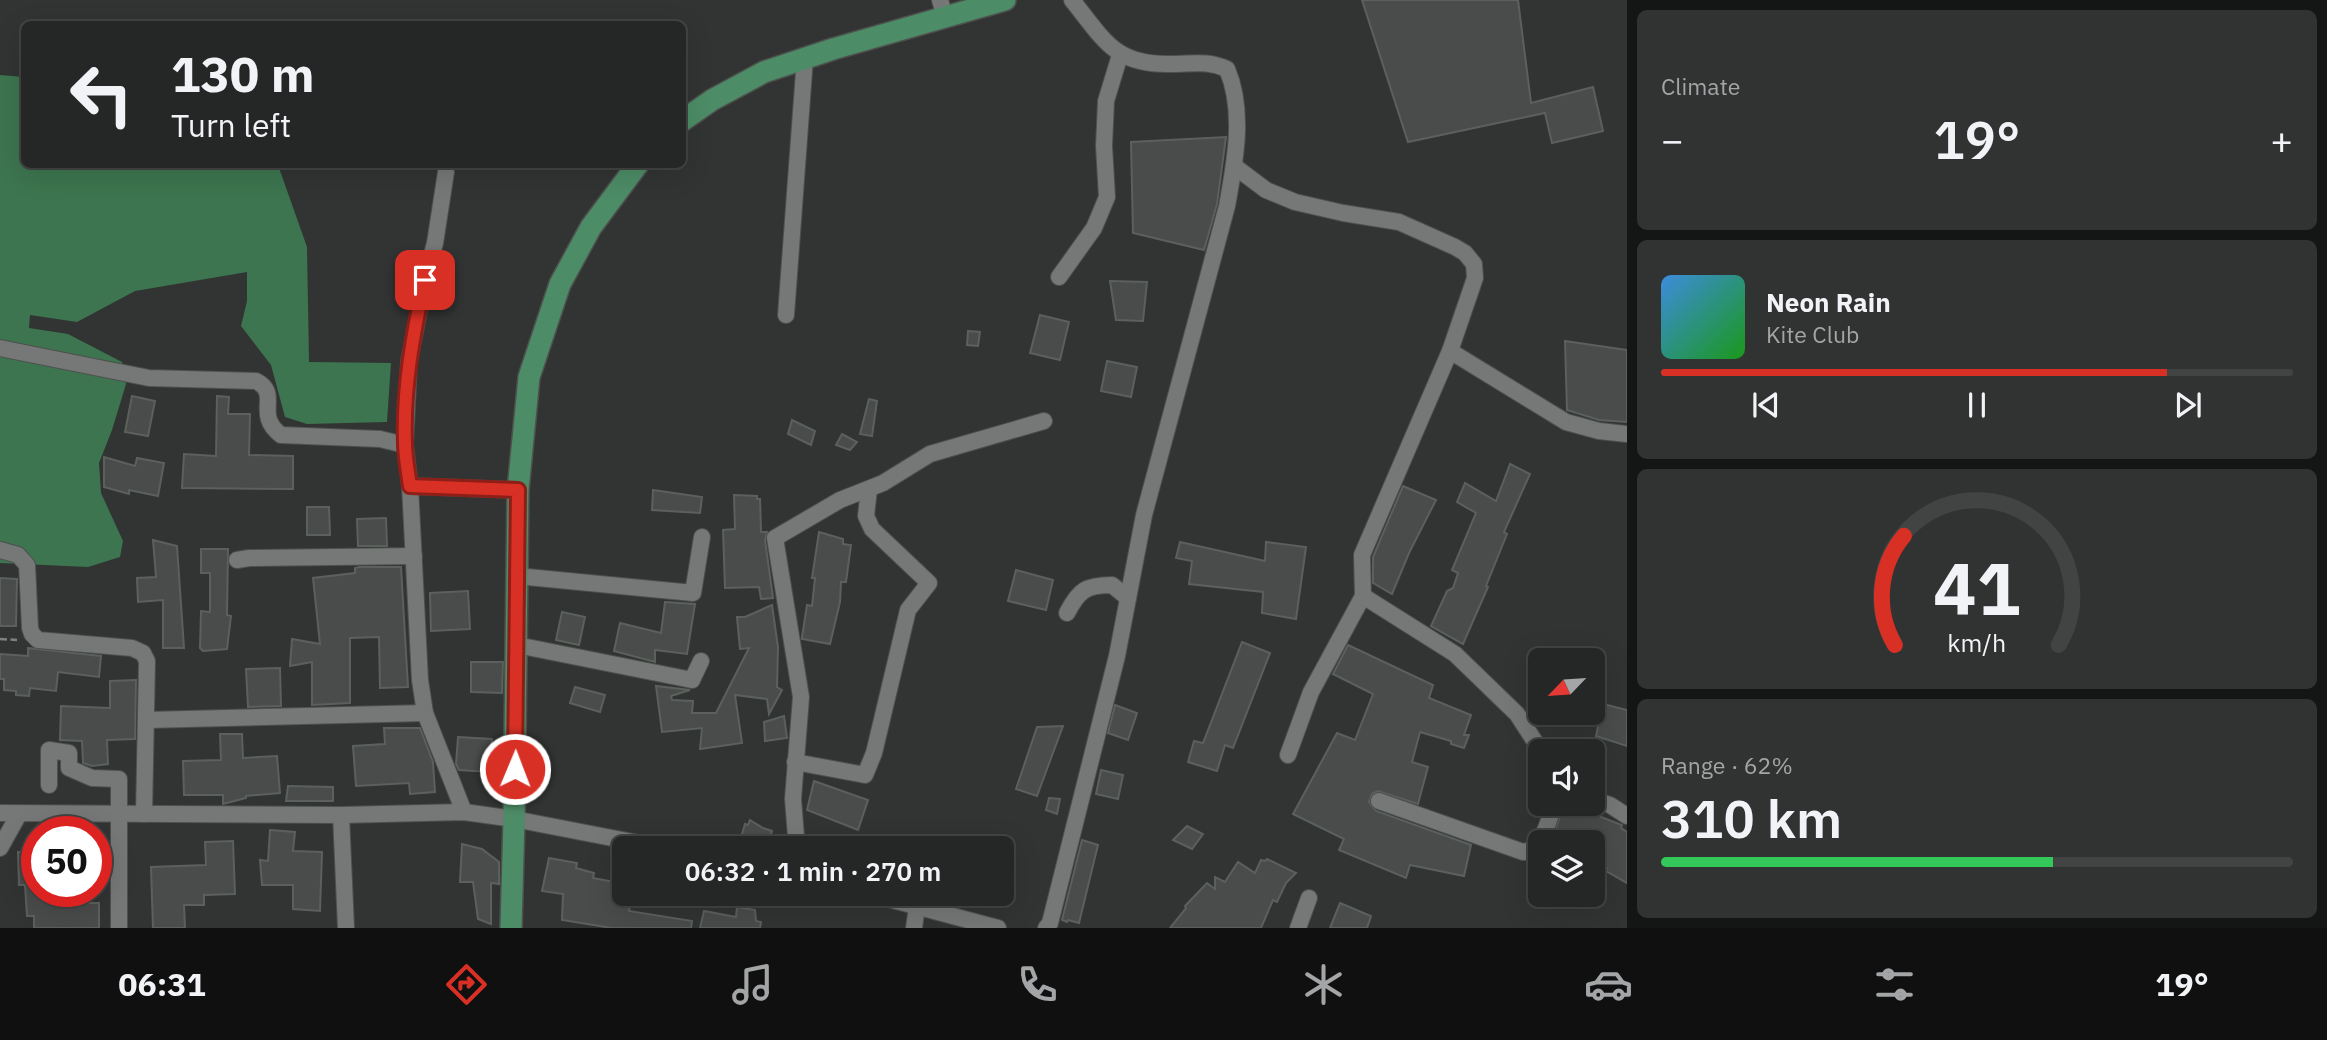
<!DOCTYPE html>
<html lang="en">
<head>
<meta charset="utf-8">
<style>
  :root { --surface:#252726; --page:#313332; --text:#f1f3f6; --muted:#a3a5a7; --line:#424443; --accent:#d93025 }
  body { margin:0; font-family:"IBM Plex Sans",sans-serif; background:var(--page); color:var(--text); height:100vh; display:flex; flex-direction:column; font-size:26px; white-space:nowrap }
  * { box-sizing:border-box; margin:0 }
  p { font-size:23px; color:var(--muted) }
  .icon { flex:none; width:38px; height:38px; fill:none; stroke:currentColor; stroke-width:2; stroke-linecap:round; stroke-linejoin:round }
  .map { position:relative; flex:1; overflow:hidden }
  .sheet { display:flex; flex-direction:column; gap:10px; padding:10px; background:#141515; width:700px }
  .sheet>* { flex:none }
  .top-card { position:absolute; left:21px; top:21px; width:665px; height:147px; border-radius:10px; box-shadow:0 7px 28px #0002,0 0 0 2px var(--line); background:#252726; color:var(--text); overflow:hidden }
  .needle { width:46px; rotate:245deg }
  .controls { position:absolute; left:1528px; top:648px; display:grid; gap:14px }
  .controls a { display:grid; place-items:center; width:77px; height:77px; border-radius:10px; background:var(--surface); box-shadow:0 7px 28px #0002,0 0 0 2px var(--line); font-size:35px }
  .speed { position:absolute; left:21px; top:816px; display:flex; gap:14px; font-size:35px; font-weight:700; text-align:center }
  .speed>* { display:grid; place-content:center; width:91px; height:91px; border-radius:50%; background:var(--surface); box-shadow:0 7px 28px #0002,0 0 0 2px var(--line); line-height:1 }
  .speed .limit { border:10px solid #d22; background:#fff; color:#111 }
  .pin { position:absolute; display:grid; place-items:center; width:60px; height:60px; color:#fff; margin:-30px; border-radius:14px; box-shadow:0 4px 10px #0006 }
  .me { position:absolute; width:77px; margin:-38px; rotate:1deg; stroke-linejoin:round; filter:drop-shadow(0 0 5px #0008) }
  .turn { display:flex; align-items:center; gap:24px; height:147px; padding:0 35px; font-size:32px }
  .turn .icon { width:91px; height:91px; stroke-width:2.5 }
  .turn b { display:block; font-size:49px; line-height:60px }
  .big { font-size:52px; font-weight:600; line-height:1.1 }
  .sheet .tile { flex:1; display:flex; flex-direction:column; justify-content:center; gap:10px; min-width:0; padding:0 24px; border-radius:10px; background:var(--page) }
  .sheet .dial { align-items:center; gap:0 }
  .dial svg { height:182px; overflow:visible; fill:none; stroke:var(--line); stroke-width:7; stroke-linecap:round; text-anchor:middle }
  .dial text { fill:var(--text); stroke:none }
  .song { display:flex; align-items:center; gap:21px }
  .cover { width:84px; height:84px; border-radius:10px; background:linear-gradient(135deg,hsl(210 70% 55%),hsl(120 70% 35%)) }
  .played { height:7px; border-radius:4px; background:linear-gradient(90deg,var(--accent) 80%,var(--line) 80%) }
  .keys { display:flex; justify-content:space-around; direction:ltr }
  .heat { display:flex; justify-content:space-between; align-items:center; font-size:38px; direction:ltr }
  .charge { height:10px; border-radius:5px; background:linear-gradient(90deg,#34c759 62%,var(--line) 0) }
  .trip { position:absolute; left:612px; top:836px; width:402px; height:70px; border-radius:10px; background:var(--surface); box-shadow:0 7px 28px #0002,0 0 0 2px var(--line); font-weight:600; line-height:70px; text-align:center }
  .tab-bar { display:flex; height:112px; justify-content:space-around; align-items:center; background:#0f100f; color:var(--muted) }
  .tab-bar .icon { width:49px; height:49px }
  .tab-bar .active { color:var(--accent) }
  .tab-bar b { font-size:32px; color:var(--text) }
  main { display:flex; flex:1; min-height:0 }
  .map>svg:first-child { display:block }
</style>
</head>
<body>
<main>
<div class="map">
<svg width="1627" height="928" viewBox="0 0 1627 928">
  <rect width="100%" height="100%" fill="#313432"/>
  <path fill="#3c754f" d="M0,75L24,77V164L278,165L307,247L309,362L391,363L387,422L307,424L285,417L271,365L241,326L247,301V272L135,291L77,322L30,315L29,328L68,334L122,362L126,384L112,430L99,463L101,493L123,541L120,557L88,567L0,563Z"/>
  <g fill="#494c4a" stroke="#5c605d" stroke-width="2">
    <path d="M1362,0H1518L1531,103L1593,87L1603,131L1552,143L1545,113L1408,142Z"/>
    <path d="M1226,137L1217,204L1204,250L1133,233L1131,142Z"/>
    <path d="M1110,281L1147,282L1143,321L1116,320Z"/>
    <path d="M1040,315L1069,322L1060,360L1030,353Z"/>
    <path d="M968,331L980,332L978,346L967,345Z"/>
    <path d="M1565,341L1627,350V422L1599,420L1567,410Z"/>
    <path d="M1107,361L1137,367L1131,397L1101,391Z"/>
    <path d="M132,396L155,401L148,436L125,432Z"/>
    <path d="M217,396L229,397L228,414H250L249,455L293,456V489L182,488L184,454L216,456Z"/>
    <path d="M869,399L877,401L872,436L860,434Z"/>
    <path d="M792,420L815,431L811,445L788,434Z"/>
    <path d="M842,434L857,442L850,450L836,445Z"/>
    <path d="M104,457L135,466L137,458L164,463L158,496L129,490V494L104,487Z"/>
    <path d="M1510,464L1530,474L1504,532L1507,534L1486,586L1488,587L1463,644L1431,626L1447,591L1453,588L1458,573L1452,570L1476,513L1457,502L1465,483L1496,501Z"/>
    <path d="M1403,486L1436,500L1409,553L1392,594L1373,583V557Z"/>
    <path d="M653,490L702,497L700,513L652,510Z"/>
    <path d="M734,495L757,496V499H760L761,532H767L765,540L773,598L761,599L759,587L725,588L723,530L735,529Z"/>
    <path d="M307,507H329L330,535H307Z"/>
    <path d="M386,518L387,546H358L357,519Z"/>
    <path d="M819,532L843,539V544L851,545L846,582H841L840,602L830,644L802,639V637L807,605L812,606L815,578H812Z"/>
    <path d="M153,540L177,546L184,648H163V600L138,602L137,578L156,577Z"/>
    <path d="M1180,542L1265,561L1266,542L1306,547L1296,619L1262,613L1263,592L1189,584L1192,561L1176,558Z"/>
    <path d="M201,549H228L227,615L231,616L227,649L203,651L200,648L201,611L210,612V573H201Z"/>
    <path d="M359,567H401L408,687L380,688L379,637L350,638V703L312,705V662L290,666L292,639L320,644L313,578L355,573V568Z"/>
    <path d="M1016,570L1053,580L1046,610L1008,601Z"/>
    <path d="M0,578L17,579L16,626H0Z"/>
    <path d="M468,591L470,629L431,631L430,593Z"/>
    <path d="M665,602L695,604L687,654L655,650V662L614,651L620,623L661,633Z"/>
    <path d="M772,605L778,647L777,687L782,690L769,714L767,699L735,695L742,743L700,749L702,728L662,732L656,686L690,690L671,696L672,700L693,701L692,713H716L749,648L740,649L737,617H745Z"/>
    <path d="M562,612L585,617L579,645L556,640Z"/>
    <path d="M1242,642L1270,653L1233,748L1225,745L1217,771L1188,762L1194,741L1203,743Z"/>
    <path d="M1348,645L1433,685L1429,698L1471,715L1464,735H1469L1464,748L1451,744V741L1420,732L1412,762L1428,767L1418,804L1378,791L1372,794L1369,802L1376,811L1471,845L1464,876L1410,865L1406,878L1339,850L1344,839L1293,814L1337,733L1355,740L1373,694L1333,674Z"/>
    <path d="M28,648L101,656L99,677L58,672L56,691L30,688L29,696L16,695V691L4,690V679H0V654L28,656Z"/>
    <path d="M471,662H503L502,693L471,692Z"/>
    <path d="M280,668L281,706L248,707L246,669Z"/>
    <path d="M136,680L135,739L107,740L108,764L92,766L83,763L82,741L60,740L61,706L110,708V681Z"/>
    <path d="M575,687L605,695L600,712L570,703Z"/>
    <path d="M1603,704L1627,710V746L1596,736Z"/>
    <path d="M1115,705L1137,713L1128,740L1108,733Z"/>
    <path d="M784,716L787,738L765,741L764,722Z"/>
    <path d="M1063,726L1037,796L1016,789L1037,727Z"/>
    <path d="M384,728H420L433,762L435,792L410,794L409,783L356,786L353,746L385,744Z"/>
    <path d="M220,734H242L243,758L277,756L280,793L246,796V798L223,804V795H184L183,761L221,760Z"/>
    <path d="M458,737L492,739L490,772L459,770L456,764Z"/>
    <path d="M1101,770L1123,775L1118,799L1096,794Z"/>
    <path d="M814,781L868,800L858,830L807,810Z"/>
    <path d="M288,786L333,787V801H286Z"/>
    <path d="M1049,798L1060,799L1057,814L1046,810Z"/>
    <path d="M1565,803L1622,825L1621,828L1627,832V883L1606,871L1607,868L1592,864V842H1551Z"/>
    <path d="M750,820L763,828L772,831L767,849H757L739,844L745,824L748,825Z"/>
    <path d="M1187,826L1203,834L1192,849L1173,840Z"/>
    <path d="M270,830L295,832L293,851L322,852L320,911L293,909V885H262L260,860L268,861Z"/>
    <path d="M1082,840L1098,845L1079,923L1068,920L1067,922L1062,920Z"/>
    <path d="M233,841L235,894L204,895V905H184L185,928H153L151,867L206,865L205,842Z"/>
    <path d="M462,844L482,849L499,862V884L491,883V924L478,919L473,882H460Z"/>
    <path d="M18,852H37V891H47L48,903H99V928H34V916H27L25,885H19Z"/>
    <path d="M549,858L577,863L576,868L594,873L593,878L625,884V894H632L629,911L692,921L691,928H612L562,920L563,894L542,891Z"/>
    <path d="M1267,859L1296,873L1286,883L1277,902L1273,900L1261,928H1170L1186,908L1185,906L1207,883L1215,889V877L1225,882L1238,862L1255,873L1261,860L1265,861Z"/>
    <path d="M1340,903L1371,916L1367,928H1330Z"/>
    <path d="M737,907L755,910L756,921L761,922L760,928H700L704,911L736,917Z"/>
  </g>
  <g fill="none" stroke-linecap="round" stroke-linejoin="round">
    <g stroke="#4d504d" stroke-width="18">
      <g id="minor">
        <path d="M940,0L945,17"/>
        <path d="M1234,166L1266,190L1295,202L1343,213L1399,222L1455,247L1465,253L1474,264L1475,278L1450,351L1362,555L1363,596L1311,692L1288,755"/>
        <path d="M446,172L435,243L425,280L409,362L405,445L410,486L420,680L425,713L464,812"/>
        <path d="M1059,277L1094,228L1107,197L1104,146L1106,101L1120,55"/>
        <path d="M786,315L805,58"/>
        <path d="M0,348L149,378L256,381C282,394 253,414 281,435L380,439L405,445"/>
        <path d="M1450,351L1566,422L1599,431L1627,434"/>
        <path d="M410,486L518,490"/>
        <path d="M0,550L18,555L27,565L30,628L32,634L38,640L132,648L143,653L147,661L144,814"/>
        <path d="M237,560L249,558L414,556"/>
        <path d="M517,576L693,593L702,537"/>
        <path d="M1363,596L1455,654L1517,714L1541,751"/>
        <path d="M1067,613C1079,590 1086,585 1112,585L1128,598"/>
        <path d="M517,645L692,680L701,661"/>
        <path d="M147,720L425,713"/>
        <path d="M795,762L865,775L874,753L908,610L929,583L872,529L866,516L869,489"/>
        <path d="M49,785V750L69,753V768L92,778L119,779V928"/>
        <path d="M1592,799L1610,805L1627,816"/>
        <path d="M1379,801L1523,852C1543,850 1548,820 1555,803"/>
        <path d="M0,813L341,815L464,812L514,819L669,849"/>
        <path d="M341,815L346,928"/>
        <path d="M0,848L19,814"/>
        <path d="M797,849L793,799L801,697L775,538L840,500L883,483L930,454L1044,421"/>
        <path d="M674,894V899L686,894"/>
        <path d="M870,894L998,928"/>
        <path d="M914,928L917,906"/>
        <path d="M1046,928L1050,923L1117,656L1144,515L1227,206C1235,162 1245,111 1227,69C1208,60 1192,64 1173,64C1115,66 1105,41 1072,0"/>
        <path d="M1298,928L1309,898"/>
      </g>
    </g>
    <g stroke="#4d504d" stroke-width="24">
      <g id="major">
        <path d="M682,121L712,100L764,72L833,49L1005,0"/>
        <path d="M511,928L514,819L518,490L529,377L560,284L591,227L638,164"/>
      </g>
    </g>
    <path stroke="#808281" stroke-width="2.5" stroke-dasharray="7 3.5" stroke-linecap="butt" d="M0,639L17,640"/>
    <use href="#minor" stroke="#757876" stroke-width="16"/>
    <use href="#major" stroke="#4c8c66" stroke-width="21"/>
  </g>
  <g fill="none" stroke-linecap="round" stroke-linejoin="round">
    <g stroke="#8d1f18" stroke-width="18">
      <path id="route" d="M425,280C413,333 403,388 405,443C405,457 408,472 410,486L518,490L515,769"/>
    </g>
    <use href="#route" stroke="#d93025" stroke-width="12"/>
  </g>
</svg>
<div class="controls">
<a><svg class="needle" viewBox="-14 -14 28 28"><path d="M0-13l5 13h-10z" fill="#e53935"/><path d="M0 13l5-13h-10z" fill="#a3a5a7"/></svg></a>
<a><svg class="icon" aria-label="sound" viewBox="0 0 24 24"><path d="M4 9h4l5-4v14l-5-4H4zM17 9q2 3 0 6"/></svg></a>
<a><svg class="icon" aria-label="layers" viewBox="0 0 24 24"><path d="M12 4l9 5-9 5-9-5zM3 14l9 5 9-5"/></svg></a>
</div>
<div class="speed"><div class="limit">50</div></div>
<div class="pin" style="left:425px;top:280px;background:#d93025"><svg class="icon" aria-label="arrive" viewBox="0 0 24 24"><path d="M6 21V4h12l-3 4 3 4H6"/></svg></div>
<svg class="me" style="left:515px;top:769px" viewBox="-20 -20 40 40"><circle r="17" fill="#d93025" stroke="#fff" stroke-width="3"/><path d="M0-11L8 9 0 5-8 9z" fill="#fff"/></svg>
<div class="trip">06:32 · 1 min · 270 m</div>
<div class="top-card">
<div class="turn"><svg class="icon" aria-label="left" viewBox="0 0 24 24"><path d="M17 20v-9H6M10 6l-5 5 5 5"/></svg><div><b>130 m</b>Turn left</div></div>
</div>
</div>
<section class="sheet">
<div class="tile"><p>Climate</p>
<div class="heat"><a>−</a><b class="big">19°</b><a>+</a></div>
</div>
<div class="tile">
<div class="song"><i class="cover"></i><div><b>Neon Rain</b><p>Kite Club</p></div></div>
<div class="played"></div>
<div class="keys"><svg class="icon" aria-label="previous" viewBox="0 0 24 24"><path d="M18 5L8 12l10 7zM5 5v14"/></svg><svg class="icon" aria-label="pause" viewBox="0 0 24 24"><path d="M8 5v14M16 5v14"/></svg><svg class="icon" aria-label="next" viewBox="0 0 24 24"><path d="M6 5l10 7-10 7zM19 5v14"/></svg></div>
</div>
<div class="tile dial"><svg viewBox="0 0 100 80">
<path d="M14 69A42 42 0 1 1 86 69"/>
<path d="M14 69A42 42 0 0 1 18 21" stroke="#d93025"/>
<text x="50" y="56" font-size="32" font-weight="700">41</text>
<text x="50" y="72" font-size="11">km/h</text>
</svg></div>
<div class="tile"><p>Range · 62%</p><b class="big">310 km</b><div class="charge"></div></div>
</section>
</main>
<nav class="tab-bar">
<b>06:31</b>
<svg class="icon active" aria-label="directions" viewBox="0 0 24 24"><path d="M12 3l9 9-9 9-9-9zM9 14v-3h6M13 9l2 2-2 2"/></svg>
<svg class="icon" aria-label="music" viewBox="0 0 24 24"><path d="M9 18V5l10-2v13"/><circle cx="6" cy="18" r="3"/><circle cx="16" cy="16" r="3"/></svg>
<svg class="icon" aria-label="phone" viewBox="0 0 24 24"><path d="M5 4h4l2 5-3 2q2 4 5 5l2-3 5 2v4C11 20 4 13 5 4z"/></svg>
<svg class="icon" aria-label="climate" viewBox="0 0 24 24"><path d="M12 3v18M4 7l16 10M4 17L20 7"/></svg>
<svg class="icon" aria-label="car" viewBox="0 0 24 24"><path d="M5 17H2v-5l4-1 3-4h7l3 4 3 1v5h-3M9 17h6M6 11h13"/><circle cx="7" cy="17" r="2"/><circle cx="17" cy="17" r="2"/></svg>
<svg class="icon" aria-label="filters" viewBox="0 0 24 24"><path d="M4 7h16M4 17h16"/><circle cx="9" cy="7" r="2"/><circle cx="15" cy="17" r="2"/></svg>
<b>19°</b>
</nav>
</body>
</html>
